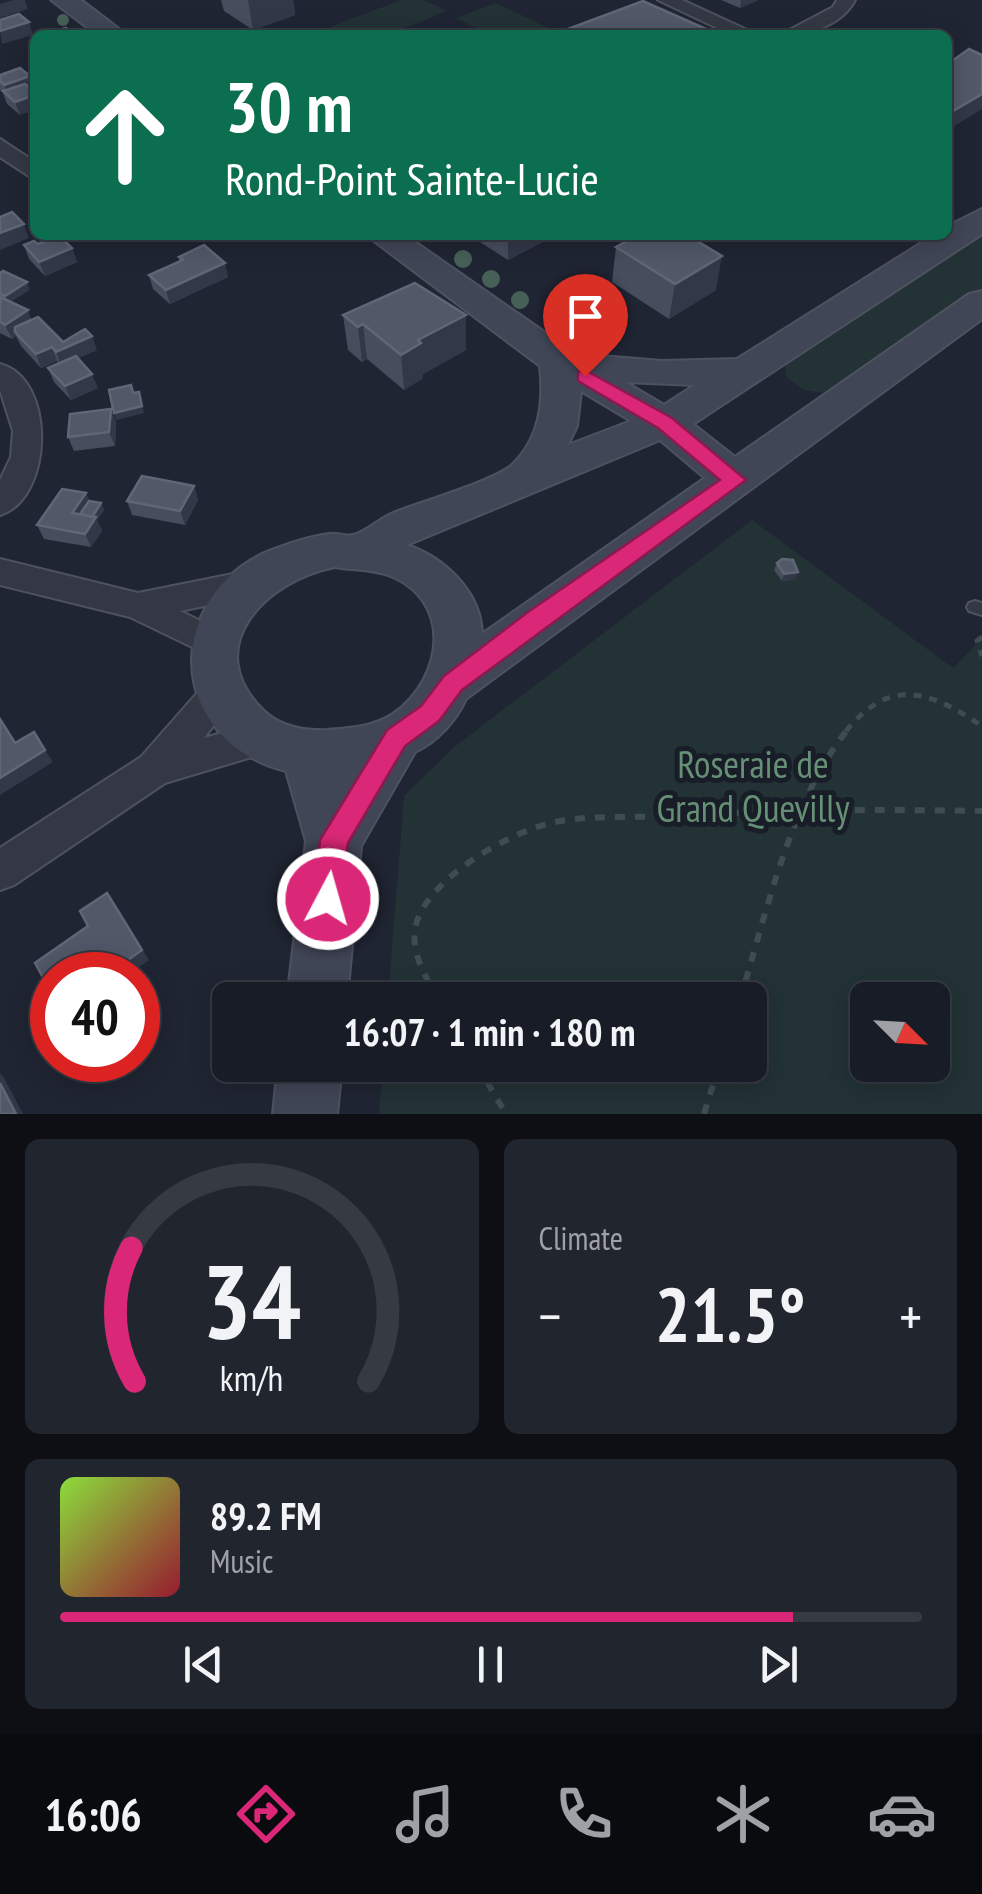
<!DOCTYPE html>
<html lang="en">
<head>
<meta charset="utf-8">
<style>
  :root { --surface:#181c26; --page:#21252e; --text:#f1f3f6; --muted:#9fa1a7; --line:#363a43; --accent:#db2777 }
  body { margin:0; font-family:"PT Sans Narrow",sans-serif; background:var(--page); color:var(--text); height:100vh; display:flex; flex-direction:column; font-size:38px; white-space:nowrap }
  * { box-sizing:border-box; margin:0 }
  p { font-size:32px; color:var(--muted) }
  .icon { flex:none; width:55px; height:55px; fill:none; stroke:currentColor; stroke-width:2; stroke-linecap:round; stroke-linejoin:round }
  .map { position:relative; height:1114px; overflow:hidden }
  .sheet { display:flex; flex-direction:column; gap:25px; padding:25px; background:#0d0f15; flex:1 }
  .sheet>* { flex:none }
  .banner { position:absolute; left:30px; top:30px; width:922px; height:210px; border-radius:15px; box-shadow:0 5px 25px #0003,0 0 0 2px var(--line); background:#0b6e4f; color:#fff; overflow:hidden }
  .needle { width:65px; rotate:114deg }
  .buttons { position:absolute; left:850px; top:982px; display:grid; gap:20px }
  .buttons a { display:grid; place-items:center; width:100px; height:100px; border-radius:15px; background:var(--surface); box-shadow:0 5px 25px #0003,0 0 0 2px var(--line); font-size:50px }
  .speed { position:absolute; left:30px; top:952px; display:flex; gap:20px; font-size:50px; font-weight:700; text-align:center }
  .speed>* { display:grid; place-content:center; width:130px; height:130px; border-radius:50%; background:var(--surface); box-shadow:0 5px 25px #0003,0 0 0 2px var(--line); line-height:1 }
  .speed .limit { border:15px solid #d22; background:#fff; color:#111 }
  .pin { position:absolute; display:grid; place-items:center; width:85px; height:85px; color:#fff; margin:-102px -42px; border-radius:50% 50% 50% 0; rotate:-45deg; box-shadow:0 0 10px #0007 }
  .pin .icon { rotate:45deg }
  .me { position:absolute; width:110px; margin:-55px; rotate:6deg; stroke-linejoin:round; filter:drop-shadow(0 0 8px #0008) }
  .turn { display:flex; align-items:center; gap:35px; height:210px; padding:0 30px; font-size:45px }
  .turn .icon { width:130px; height:130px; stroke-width:2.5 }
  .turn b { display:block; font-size:70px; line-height:85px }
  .big { font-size:75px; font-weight:800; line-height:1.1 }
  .sheet .tile { flex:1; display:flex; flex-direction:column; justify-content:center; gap:15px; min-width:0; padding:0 35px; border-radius:15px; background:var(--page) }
  .sheet .dial { align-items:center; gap:0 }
  .dial svg { height:260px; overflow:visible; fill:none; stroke:var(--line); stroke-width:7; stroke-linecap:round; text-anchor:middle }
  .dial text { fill:var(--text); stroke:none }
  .song { display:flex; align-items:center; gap:30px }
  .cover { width:120px; height:120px; border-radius:15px; background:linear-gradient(135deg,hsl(90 70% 55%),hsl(350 70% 35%)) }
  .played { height:10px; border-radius:5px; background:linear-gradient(90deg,var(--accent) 85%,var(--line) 85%) }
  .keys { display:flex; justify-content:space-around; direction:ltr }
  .heat { display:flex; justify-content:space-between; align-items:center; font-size:55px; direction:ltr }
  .sheet .tiles { flex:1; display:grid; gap:25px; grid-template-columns:1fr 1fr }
  .tile:last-child { grid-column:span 2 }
  .trip { position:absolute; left:212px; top:982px; width:555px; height:100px; border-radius:15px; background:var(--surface); box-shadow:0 5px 25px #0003,0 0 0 2px var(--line); font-weight:800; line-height:100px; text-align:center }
  .tabs { display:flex; height:160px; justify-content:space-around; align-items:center; background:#0a0b0f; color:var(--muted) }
  .tabs .icon { width:70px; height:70px }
  .tabs .selected { color:var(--accent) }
  .tabs b { font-size:45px; color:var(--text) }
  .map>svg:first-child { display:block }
</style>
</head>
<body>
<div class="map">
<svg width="982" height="1114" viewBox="0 0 982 1114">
  <rect width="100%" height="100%" fill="#202533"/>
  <g fill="#223235" fill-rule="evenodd">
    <path d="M401,0H424L447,11C409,26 369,48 330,27Z"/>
    <path d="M496,3L564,35H491L456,18Z"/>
    <path d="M982,230V291L837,395L804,390L786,377L785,361Z"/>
    <path d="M752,520L953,668L982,638V1114H379L383,1065H750V1000H388L404,796L453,748ZM868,1000H932V1065H868Z"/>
  </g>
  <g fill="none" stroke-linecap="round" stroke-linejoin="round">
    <g stroke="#4d525f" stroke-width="4">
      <path id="lane" d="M975,601L982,603V615L969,611L967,607L969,603Z"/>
    </g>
    <g stroke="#4d525f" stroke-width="4">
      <g id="street">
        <path d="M658,0H682L758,35H732Z"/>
        <path d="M837,0H855C841,26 809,35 780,35L833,7Z"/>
        <path d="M0,139L35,162V180L0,157Z"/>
        <path d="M0,364C57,379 53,499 0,515V480L11,457L13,431L0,390Z"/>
        <path d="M0,559L138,593L253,570L265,574L270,583L265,592L253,596L180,611L227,634L232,644L227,654L215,658L130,617L0,585Z"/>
        <path d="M219,679L232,683L237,694L204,738L262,722L275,726L281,738L275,750L165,783L14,885L0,890V848L141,757L206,683Z"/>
      </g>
    </g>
    <g stroke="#4d525f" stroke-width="4">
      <g id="secondary">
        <path d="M51,0H81L127,35H97Z"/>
        <path d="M982,209V234L693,424L735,457L969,294L982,291V319L466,699C456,721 437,742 415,752L361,846L347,1000H287L306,841L286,771C250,762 222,743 204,710C172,648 207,574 272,550C290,543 311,536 330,534C338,533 346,537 353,535C366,532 380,518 393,513C418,503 496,480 512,465C540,438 544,402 540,366L366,235H405L576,354L662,361L737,359L934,235H948V226ZM625,382L695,385L664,405ZM581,391L631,421L568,445L577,426ZM660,440L705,478L482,634C481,592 445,558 407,545ZM335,567C351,570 372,569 388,575C454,600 444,678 393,714C373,727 350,728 327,730C304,731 281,727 264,711C198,648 266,580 335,567Z"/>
        <path d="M278,1065H342L337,1114H273Z"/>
      </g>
    </g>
    <g stroke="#3f4d52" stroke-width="5" stroke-dasharray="8 8" stroke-linecap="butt">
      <path d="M982,637L977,641L982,656"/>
      <path d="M846,731C890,677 929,690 982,726"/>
    </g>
    <g stroke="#3f4d52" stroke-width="6" stroke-dasharray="10 10" stroke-linecap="butt">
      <path d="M439,1000C427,980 411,954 415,929C423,881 510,831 555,822C589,815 627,818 662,816C769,810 875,809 982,811"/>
      <path d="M740,1000C766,914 791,799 848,729"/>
      <path d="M477,1065L506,1114"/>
      <path d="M704,1114L719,1065"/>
    </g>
    <use href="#lane" fill="#333844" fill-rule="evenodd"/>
    <use href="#street" fill="#333844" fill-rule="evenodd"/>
    <use href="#secondary" fill="#414657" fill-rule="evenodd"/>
  </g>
  <g fill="#466057">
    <circle cx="63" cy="20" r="6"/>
    <circle cx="463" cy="259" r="9"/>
    <circle cx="491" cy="279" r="9"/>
    <circle cx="520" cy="300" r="9"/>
    <circle cx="554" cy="322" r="9"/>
  </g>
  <g fill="#464d5d">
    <path d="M221,0H293L295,15L253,30L224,11Z"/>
    <path d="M721,0H758L740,8Z"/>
    <path d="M0,75L34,89L32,90L20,115L7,104L3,93L0,90Z"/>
    <path d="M469,235H556L508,260Z"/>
    <path d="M38,244L72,248L77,262L45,276L29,259L24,245Z"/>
    <path d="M616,247L716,290L669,319L612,282Z"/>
    <path d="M179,257L228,277L170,304L153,289L149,275L180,262Z"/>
    <path d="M0,273L27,282L29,290L10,302L32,320L63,342L97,350L78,358L98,388L71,400L54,382L48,368L59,363L57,361L41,368L21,346L16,336L12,339L0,333Z"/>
    <path d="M343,315H466V350L423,374V378L404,390L367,359L362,362L348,350Z"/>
    <path d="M111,409L116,423L115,446L74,451L68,437Z"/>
    <path d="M194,486L198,500L185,525L132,515L127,501Z"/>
    <path d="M86,493L89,501L101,503L104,510L97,520L102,531L91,547L44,539L37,525Z"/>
    <path d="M777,563L796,579L782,581L774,570Z"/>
  </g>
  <g fill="#323848">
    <path d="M13,0H25L28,9L0,18V4Z"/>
    <path d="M248,0H293L295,15L253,30Z"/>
    <path d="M741,0H758L740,8Z"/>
    <path d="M29,22L33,35L2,44L0,31Z"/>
    <path d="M704,28L703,35H688Z"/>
    <path d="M30,76L34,89L9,98L4,85Z"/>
    <path d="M982,94V109L948,130V114Z"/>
    <path d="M35,95V110L20,115L15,102Z"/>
    <path d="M24,224L29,238L0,250V233Z"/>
    <path d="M508,235H556L508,260Z"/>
    <path d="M72,248L77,262L45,276L39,262Z"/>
    <path d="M722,256L716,290L669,319L675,284Z"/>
    <path d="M225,263L228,277L170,304L166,290Z"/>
    <path d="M27,282L29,290L8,303L5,296Z"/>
    <path d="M28,310L33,324L15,332L16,336L12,339L5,325Z"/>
    <path d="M466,315V350L423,374V378L404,390L401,355L418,340Z"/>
    <path d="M363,324L367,359L362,362L358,327Z"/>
    <path d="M92,336L97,350L61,366L56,352Z"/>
    <path d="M52,347L57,361L41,368L36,354Z"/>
    <path d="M92,374L98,388L71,400L65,386Z"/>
    <path d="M139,392L144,413L116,420L114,413Z"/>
    <path d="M111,409L116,423L115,446L109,432Z"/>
    <path d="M194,486L198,500L185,525L180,511Z"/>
    <path d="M86,493L92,507L83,520L72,513Z"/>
    <path d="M101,503L104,510L97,520L102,531L91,547L85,534L89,521Z"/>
    <path d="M798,572L796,579L782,581L784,574Z"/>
    <path d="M45,750L53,762L0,795V778Z"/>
    <path d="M114,904L149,960L128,975H107Z"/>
    <path d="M0,1074L3,1076L23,1114H16L0,1083Z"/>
  </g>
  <g fill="#515868" stroke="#5f6676" stroke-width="2.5">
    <path d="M643,1L704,28L688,35H552Z"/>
    <path d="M19,14L29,22L0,31V20Z"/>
    <path d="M66,28L76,35H44Z"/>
    <path d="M969,49L982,55V94L948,114V64Z"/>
    <path d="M20,68L30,76L4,85L0,81V75Z"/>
    <path d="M25,84L35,92V95L15,102L3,91Z"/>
    <path d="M12,212L24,224L0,233V217Z"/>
    <path d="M638,235H687L722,256L675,284L616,247Z"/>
    <path d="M59,236L72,248L39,262L24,245L34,241L38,244Z"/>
    <path d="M204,245L225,263L166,290L149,275L183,260L179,257Z"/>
    <path d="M3,271L27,282L5,296L0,294V273Z"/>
    <path d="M415,283L466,315L418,340L421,343L401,355L363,324L358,327L343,315Z"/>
    <path d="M0,297L28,310L5,325L0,322Z"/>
    <path d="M38,317L63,342L85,329L92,336L56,352L52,347L36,354L15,332V327Z"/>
    <path d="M76,356L92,374L65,386L48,368Z"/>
    <path d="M131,385L133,393L139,392L142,406L114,413L109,390Z"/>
    <path d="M111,409L109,432L68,437L70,414Z"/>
    <path d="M142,476L194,486L180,511L127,501Z"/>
    <path d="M62,489L86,493L72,513L96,517L85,534L37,525Z"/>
    <path d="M89,501L101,503L92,517L80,514Z"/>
    <path d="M782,559L793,560L798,572L784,574L777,563Z"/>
    <path d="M0,719L15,743L34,732L45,750L0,778Z"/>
    <path d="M107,893L142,950L107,975H52V994L35,963L88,926L80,911Z"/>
    <path d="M0,1083L16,1114H0Z"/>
  </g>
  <path fill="#db2777" stroke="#8e194d" stroke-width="2.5" d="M585,370L672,418L746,480L462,690L439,721L405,746L348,843L338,909L328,913L318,909L314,899L320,840L387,730L421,706L444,676L528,612L720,480L658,428L578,381V372Z"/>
  <g text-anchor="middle" stroke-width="10" stroke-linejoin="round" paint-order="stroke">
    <g font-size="38" fill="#669075" stroke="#181d28">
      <text x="753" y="778">Roseraie de<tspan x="753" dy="44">Grand Quevilly</tspan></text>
    </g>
  </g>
</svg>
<div class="buttons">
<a><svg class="needle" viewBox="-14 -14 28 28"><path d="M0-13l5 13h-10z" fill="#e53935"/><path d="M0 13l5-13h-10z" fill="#9fa1a7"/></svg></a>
</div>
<div class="speed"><div class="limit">40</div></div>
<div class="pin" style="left:585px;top:376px;background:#d93025"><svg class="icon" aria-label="arrive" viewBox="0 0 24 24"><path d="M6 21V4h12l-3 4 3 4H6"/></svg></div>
<svg class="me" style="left:328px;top:899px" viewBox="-20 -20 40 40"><circle r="17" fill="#db2777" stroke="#fff" stroke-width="3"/><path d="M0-11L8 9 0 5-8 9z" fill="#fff"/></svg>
<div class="trip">16:07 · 1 min · 180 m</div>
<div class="banner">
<div class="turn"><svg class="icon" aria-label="ahead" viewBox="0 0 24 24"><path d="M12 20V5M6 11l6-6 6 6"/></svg><div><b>30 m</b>Rond-Point Sainte-Lucie</div></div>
</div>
</div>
<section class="sheet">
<div class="tiles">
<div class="tile dial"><svg viewBox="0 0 100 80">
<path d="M14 69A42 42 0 1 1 86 69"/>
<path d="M14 69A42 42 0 0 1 13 28" stroke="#db2777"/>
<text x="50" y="56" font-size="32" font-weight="700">34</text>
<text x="50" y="72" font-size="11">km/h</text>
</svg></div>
<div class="tile"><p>Climate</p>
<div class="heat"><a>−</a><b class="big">21.5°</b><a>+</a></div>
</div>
<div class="tile">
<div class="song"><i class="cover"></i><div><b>89.2 FM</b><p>Music</p></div></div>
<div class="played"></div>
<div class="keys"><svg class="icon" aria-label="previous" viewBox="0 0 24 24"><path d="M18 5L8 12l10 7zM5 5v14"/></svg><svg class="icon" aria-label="pause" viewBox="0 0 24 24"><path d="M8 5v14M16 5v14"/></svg><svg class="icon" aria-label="next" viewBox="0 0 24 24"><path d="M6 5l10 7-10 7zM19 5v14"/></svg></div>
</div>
</div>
</section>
<nav class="tabs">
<b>16:06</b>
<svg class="icon selected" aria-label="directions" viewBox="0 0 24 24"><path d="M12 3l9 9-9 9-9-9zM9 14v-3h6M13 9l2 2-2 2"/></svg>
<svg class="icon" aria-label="music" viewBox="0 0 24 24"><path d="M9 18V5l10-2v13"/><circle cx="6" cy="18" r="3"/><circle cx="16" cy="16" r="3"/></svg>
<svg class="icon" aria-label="phone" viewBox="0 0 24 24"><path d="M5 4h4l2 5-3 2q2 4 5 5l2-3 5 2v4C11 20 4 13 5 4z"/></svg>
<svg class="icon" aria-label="climate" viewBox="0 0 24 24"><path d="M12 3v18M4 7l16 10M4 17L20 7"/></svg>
<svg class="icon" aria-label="car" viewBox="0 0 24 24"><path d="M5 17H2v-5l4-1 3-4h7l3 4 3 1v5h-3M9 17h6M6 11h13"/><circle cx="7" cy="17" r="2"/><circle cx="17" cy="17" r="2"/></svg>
</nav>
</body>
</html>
